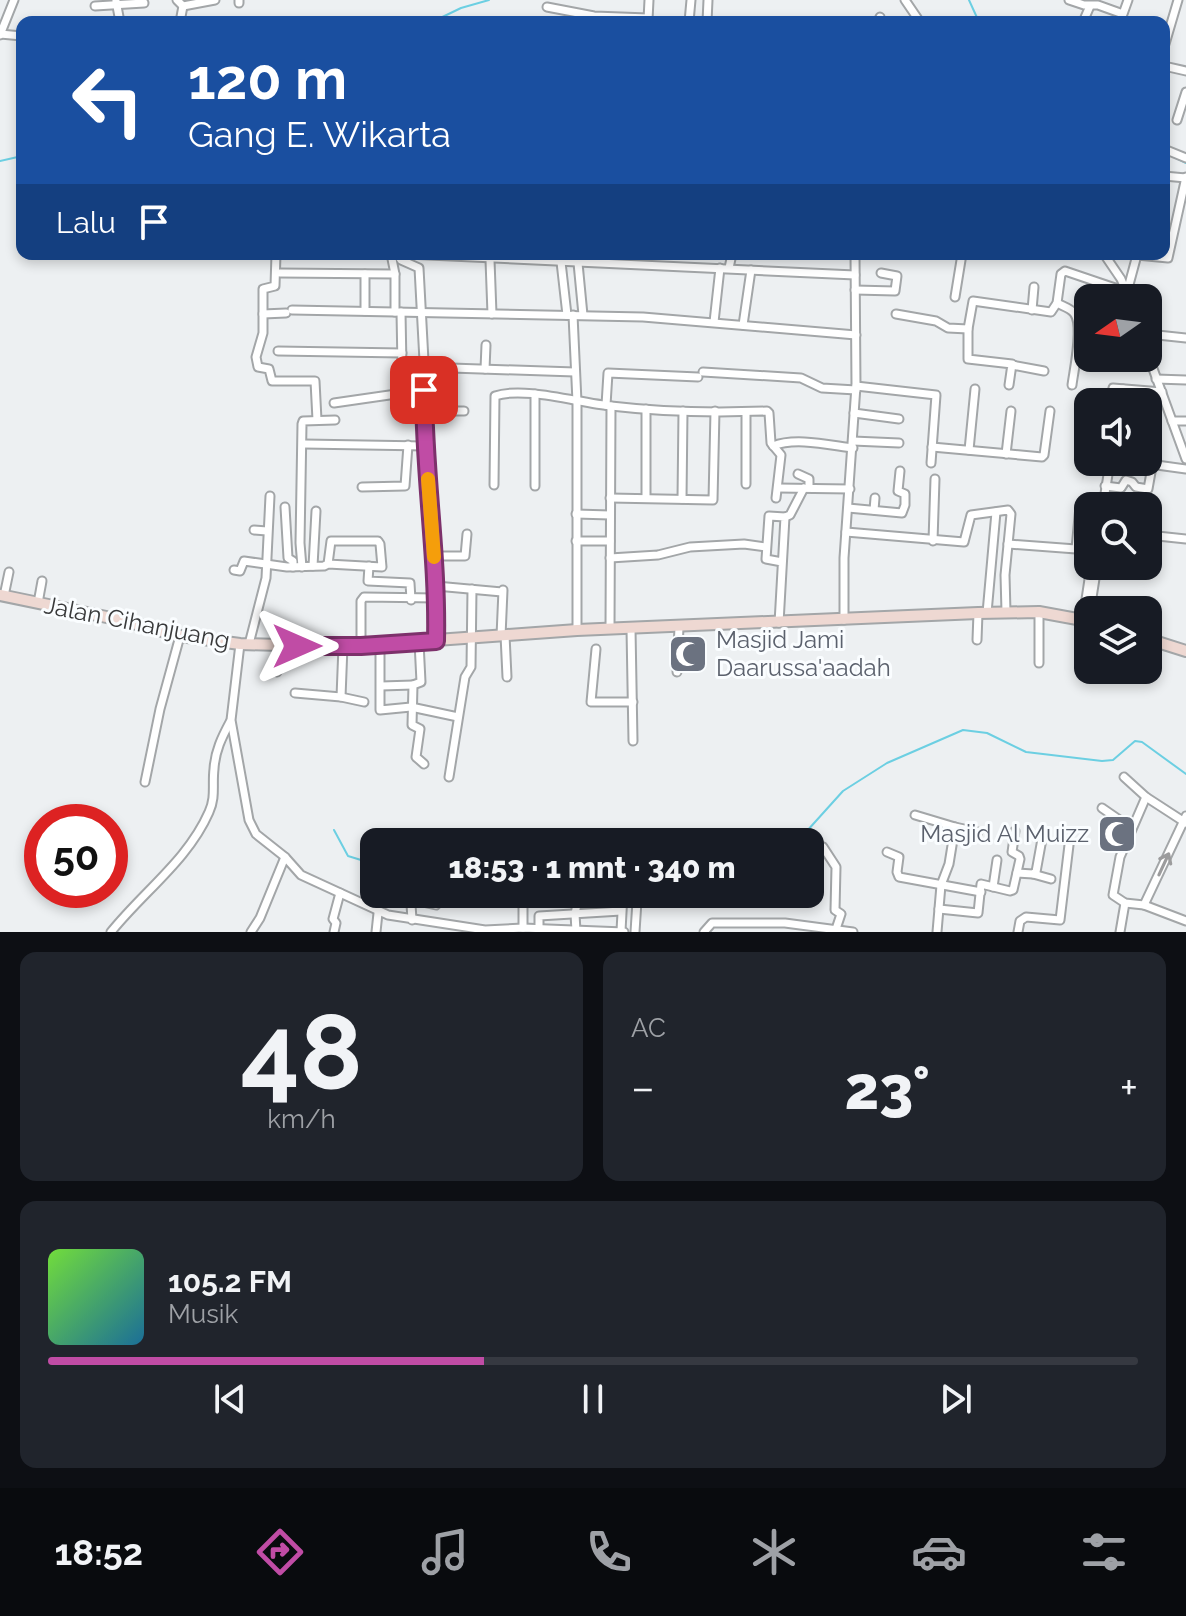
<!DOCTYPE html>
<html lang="id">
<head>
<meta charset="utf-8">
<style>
  :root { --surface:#171b24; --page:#20242c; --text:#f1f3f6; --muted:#9ea1a6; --line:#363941; --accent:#c04ca5 }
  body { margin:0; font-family:Raleway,sans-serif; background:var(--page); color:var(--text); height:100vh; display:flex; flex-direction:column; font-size:30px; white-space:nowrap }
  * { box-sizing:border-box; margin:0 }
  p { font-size:26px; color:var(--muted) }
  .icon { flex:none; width:44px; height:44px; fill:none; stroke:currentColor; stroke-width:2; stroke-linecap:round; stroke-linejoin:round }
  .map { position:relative; height:932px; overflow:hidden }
  .details { display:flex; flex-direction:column; gap:20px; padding:20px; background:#0d0f14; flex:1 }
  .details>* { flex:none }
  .top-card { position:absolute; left:16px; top:16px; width:1154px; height:244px; border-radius:16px; box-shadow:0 4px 12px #0003; background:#1a4fa0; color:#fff; overflow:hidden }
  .needle { width:52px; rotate:256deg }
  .fabs { position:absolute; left:1074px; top:284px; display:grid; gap:16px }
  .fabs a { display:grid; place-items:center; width:88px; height:88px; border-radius:16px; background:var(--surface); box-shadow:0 4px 12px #0003; font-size:40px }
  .speed { position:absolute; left:24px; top:804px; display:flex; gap:16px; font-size:40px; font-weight:700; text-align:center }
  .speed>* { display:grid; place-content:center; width:104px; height:104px; border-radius:50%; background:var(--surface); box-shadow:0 4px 12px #0003; line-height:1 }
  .speed .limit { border:12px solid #d22; background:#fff; color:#111 }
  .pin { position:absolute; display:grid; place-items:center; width:68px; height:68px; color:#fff; margin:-34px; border-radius:16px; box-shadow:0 4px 12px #0006 }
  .me { position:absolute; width:88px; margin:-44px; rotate:90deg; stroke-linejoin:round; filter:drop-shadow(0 0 6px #0008) }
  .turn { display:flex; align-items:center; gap:28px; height:168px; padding:0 40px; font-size:36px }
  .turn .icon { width:104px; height:104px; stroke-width:2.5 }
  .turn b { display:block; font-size:56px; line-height:68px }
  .then { display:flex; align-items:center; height:76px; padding:0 40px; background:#0003; gap:16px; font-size:30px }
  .big { font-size:60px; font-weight:800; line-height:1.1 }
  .details .widget { flex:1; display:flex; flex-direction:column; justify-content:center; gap:12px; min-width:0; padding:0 28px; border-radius:16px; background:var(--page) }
  .details .dial { align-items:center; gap:0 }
  .dial b { font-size:104px; line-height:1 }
  .song { display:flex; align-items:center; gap:24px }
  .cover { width:96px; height:96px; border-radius:12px; background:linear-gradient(135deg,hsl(100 70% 55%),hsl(200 70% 35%)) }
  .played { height:8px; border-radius:4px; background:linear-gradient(90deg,var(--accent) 40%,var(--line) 40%) }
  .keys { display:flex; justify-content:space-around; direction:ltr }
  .heat { display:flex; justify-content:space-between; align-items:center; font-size:44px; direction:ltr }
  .details .tiles { flex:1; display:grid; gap:20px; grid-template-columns:1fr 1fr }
  .widget:last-child { grid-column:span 2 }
  .trip { position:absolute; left:360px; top:828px; width:464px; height:80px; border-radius:16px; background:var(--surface); box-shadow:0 4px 12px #0003; font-weight:800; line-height:80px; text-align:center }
  .tabs { display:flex; height:128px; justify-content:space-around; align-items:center; background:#090b0e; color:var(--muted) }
  .tabs .icon { width:56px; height:56px }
  .tabs .current { color:var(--accent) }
  .tabs b { font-size:36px; color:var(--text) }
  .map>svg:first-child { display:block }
</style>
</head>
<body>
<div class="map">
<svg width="1186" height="932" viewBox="0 0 1186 932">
  <rect width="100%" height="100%" fill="#edf0f2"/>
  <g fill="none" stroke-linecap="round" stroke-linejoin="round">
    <g stroke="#6ccfe2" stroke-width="2">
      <path d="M969,0L979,22"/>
      <path d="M432,22L461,8L489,0"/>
      <path d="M1176,158L1186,163"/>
      <path d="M0,161L22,156"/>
      <path d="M334,830L348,856L374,864"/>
      <path d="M600,842C621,826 644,836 667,842"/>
      <path d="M797,842L843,791L887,763L963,730L987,733L1026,752L1102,761L1113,760L1135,741L1142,742L1186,774"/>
    </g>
    <g stroke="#a3a6a8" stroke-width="11">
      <g id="minor">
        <path d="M177,0L183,6L215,0"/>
        <path d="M239,0V3"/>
        <path d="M905,0L920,22"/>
        <path d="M1069,0L1084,5H1098L1123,14L1128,0"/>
        <path d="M116,1L120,22"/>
        <path d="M95,6L144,3"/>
        <path d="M547,7L594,16L648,18"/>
        <path d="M648,20L649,0"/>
        <path d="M180,22L183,6"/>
        <path d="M689,22L691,0"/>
        <path d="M707,22L708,0"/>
        <path d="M878,22L880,17"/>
        <path d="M1029,22H1037"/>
        <path d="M1083,22L1090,6"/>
        <path d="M0,34L22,36"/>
        <path d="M0,35L14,0"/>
        <path d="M1165,44L1178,0"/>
        <path d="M1164,66L1186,71"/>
        <path d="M1177,120L1186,92"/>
        <path d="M1164,149L1186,158"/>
        <path d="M1164,176L1186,178"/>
        <path d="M276,254L275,286L263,289V333L256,357L258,367L269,369L272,381H315L317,420"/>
        <path d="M391,254L395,274V312"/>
        <path d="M397,254L401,260L419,268L424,361L425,446L437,602L436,641"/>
        <path d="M407,254L855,275"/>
        <path d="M1009,254H1013"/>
        <path d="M1104,254L1121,279L1129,298"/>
        <path d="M490,260L492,314"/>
        <path d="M561,262L567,315"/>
        <path d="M578,263L583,315"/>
        <path d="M729,268L732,254"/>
        <path d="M280,273L395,274"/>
        <path d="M855,290L895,291L897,276L881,273"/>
        <path d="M1127,292L1137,255L1168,258L1186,177"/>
        <path d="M955,297L962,254"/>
        <path d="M1057,303C1062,306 1070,308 1074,313C1084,325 1074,369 1072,385"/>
        <path d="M292,310L643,317L856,335"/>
        <path d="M1032,310L1034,287"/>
        <path d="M365,311V274"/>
        <path d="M401,312L402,367"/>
        <path d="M263,314L286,313"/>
        <path d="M896,314L936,321L948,328L968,329"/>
        <path d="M573,315L577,402V630"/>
        <path d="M714,322L720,268"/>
        <path d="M743,325L751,270"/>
        <path d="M1148,334L1186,338"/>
        <path d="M278,351L402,353"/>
        <path d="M1148,355L1186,459"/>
        <path d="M1012,365L1044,371"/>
        <path d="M485,369L486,345"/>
        <path d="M703,372L801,378L822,388L856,390"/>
        <path d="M447,377V370L451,368L575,372"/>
        <path d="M1156,379L1186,380"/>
        <path d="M1009,385L1012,364L968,359V329L973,301L1051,312L1057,303L1061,274L1065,271L1127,292"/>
        <path d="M856,386L936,395L931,463"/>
        <path d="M1111,397L1113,388L1162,392"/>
        <path d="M1122,402L1123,389"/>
        <path d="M334,403L424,390"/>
        <path d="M606,405L608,373L698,377"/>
        <path d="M646,409V498"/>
        <path d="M424,411H464"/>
        <path d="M746,412V484"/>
        <path d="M854,413L899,419"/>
        <path d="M1172,421H1186"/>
        <path d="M853,441L899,443"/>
        <path d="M304,444L425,446"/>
        <path d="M773,446C795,437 829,445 853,448"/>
        <path d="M932,447L1042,457L1044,455L1050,411"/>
        <path d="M969,450L975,389"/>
        <path d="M1006,454L1011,411"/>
        <path d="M1135,462L1186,469"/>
        <path d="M798,474L809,479V487"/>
        <path d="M494,485L495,396C524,386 579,403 611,406C662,412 715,413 767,411L769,413L771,443L781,455L776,498"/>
        <path d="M535,486V394"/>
        <path d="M1105,486L1121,488L1126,480L1132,482L1136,487L1148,489L1155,450L1148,448"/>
        <path d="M362,487L405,486L408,445"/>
        <path d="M778,488L850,489"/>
        <path d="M610,498L713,500L715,411"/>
        <path d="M682,499L683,411"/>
        <path d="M1103,506L1110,462"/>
        <path d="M285,507L288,558L293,561V567"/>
        <path d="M848,508L902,513L905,505V494L898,491L900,471"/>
        <path d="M874,510L875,498"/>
        <path d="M576,514L610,515"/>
        <path d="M785,517L790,515L804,488"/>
        <path d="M254,530L267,531"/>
        <path d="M846,532L964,542L971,515L1008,510L1011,514L1005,575L1006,612"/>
        <path d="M1148,535L1186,539"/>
        <path d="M576,541H610"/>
        <path d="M933,541L935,479"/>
        <path d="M1008,544L1076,549L1088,552"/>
        <path d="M1076,549L1080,506"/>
        <path d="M434,556H465L467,534"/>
        <path d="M610,558L658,555L690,547L744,544L766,547"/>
        <path d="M313,566L316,511"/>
        <path d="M369,566L368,581L410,583L411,600"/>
        <path d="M302,567L300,543L302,424L303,421L335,420"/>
        <path d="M234,570L240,571L244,561L287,567L324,566L328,564L382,567L380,544L378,541H331L328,564"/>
        <path d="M436,586L502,592"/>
        <path d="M4,596L9,572"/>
        <path d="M38,603L42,581"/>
        <path d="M1091,604L1097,566"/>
        <path d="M1039,612V663"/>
        <path d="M987,613L996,512"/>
        <path d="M1083,619L1091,566"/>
        <path d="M844,620V558L856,386L855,254"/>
        <path d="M779,623L785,517L769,516L766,559L782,562"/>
        <path d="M610,629L611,406"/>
        <path d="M631,629L633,741"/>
        <path d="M505,635L507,677"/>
        <path d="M501,636L503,590"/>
        <path d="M977,640L978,613"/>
        <path d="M419,642L421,682L413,685L412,725L420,729L416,757L424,764"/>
        <path d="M240,644L231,720L249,820L256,834L285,857L301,875L388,915L485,930L523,928L624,932"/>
        <path d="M249,644L266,578L270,496"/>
        <path d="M380,644V710L411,707L458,717"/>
        <path d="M361,646V601L364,597L437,598"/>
        <path d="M596,649L591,702H633"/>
        <path d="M277,672L278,645"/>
        <path d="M677,672L679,627"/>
        <path d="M381,686L413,685"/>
        <path d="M295,693L341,697L343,646"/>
        <path d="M341,697L364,702"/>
        <path d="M449,777L465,677L471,667L472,589"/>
        <path d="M1124,777L1146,797L1186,823"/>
        <path d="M145,782L160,709L180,636"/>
        <path d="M1146,797L1120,857L1113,895L1125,903L1144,905L1186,921"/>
        <path d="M1102,808L1131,828"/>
        <path d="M915,815L955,827"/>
        <path d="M823,847L836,867L835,910L841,914L836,929"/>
        <path d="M887,852L899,857L897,872L899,877L981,892"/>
        <path d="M1017,873L1033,874L1036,872L1042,839"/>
        <path d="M1033,874L1051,879"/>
        <path d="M993,887L997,860"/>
        <path d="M1144,905L1186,816"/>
        <path d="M939,909L978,913L981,884L1010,891L1013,890L1020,859L1019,856L1012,852L1015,831"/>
        <path d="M412,920L411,904L418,901L436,905"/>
        <path d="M523,928V899"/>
        <path d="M539,928V916L621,911"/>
        <path d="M576,931L575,914L579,894"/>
        <path d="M621,931L623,894"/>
        <path d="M111,932C144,891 188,860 209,812C216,797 212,785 214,769C215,751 222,737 230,722"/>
        <path d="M251,932L260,918L285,857"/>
        <path d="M334,932L336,923L333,919L340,893"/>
        <path d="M376,932L378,913"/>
        <path d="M635,932L637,901L655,898"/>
        <path d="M704,932L712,923H785L853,932"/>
        <path d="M937,932L941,885L949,864L955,827L978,832"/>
        <path d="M1018,932L1020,921L1026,917L1060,920L1069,845"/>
        <path d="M1120,932L1125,903"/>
      </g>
    </g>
    <g stroke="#a3a6a8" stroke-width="14">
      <g id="secondary">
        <path d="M0,595L121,620L180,636L240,644L317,646L380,644L577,630L978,613L1039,612L1088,621"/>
        <path d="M1148,639L1186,651"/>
      </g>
    </g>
    <use href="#minor" stroke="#fff" stroke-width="7"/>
    <use href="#secondary" stroke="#eed8d2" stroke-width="10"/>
  </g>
  <defs><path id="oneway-shaft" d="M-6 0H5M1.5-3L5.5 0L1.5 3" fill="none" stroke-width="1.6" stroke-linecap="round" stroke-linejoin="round" transform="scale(2)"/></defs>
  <use stroke="#9c9c9d" href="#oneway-shaft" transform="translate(1164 864) rotate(-65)"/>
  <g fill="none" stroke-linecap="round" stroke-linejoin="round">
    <g stroke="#7d316b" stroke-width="20">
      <path id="route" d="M297,646H361L436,641C438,557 424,474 424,390"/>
    </g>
    <use href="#route" stroke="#c04ca5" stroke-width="14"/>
    <path stroke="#f59e0b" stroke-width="14" d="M428,479L434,557"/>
  </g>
  <defs>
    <g id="mosque-square" transform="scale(2)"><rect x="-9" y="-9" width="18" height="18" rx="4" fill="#6b7280" stroke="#fafdff"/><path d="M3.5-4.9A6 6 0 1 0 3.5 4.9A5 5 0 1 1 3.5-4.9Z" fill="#fff"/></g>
  </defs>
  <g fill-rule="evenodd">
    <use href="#mosque-square" x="688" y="654"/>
    <use href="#mosque-square" x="1117" y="834"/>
  </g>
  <g text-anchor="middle" stroke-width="6" stroke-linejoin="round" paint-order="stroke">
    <g font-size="24" fill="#393a3b" stroke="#fafdff">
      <text transform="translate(137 623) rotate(11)" y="8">Jalan Cihanjuang</text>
    </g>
    <g font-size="24" fill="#5b616d" stroke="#fafdff" text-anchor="start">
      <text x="716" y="648">Masjid Jami<tspan x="716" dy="28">Daarussa'aadah</tspan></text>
      <text x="1089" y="842" text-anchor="end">Masjid Al Muizz</text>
    </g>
  </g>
</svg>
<div class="fabs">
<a><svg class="needle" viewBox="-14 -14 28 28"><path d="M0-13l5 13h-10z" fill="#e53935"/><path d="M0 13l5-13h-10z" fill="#9ea1a6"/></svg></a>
<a><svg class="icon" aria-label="sound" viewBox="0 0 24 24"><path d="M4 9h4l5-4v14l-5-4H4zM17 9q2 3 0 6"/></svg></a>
<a><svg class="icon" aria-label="search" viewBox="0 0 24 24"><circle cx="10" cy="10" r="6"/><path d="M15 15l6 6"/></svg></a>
<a><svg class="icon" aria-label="layers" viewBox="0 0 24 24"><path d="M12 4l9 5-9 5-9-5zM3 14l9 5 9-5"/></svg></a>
</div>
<div class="speed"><div class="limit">50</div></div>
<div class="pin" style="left:424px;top:390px;background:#d93025"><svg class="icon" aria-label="arrive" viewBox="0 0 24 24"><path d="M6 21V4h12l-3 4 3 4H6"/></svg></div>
<svg class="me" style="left:297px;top:646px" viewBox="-20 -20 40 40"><path d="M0-17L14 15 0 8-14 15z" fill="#c04ca5" stroke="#fff" stroke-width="4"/></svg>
<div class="trip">18:53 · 1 mnt · 340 m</div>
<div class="top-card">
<div class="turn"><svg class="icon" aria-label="left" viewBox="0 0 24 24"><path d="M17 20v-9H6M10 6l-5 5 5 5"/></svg><div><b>120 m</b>Gang E. Wikarta</div></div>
<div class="then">Lalu<svg class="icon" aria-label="arrive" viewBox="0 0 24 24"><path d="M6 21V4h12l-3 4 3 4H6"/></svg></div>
</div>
</div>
<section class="details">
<div class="tiles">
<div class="widget dial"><b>48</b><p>km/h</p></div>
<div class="widget"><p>AC</p>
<div class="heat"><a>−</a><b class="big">23°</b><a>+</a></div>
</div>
<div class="widget">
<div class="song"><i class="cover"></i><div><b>105.2 FM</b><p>Musik</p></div></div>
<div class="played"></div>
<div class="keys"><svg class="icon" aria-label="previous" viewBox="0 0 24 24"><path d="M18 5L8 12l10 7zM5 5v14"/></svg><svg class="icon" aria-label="pause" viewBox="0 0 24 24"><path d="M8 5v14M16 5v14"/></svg><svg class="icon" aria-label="next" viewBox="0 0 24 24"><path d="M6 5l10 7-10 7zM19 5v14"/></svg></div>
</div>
</div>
</section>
<nav class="tabs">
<b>18:52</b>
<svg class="icon current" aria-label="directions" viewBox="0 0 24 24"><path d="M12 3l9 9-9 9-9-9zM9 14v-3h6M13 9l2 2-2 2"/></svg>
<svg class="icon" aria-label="music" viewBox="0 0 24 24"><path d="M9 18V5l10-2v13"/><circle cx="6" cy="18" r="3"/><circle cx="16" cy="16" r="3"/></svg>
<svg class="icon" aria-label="phone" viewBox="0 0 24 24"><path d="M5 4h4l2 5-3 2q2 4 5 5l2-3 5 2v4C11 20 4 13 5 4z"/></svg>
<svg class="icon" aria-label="climate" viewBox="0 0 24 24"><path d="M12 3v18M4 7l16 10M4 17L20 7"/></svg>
<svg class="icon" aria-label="car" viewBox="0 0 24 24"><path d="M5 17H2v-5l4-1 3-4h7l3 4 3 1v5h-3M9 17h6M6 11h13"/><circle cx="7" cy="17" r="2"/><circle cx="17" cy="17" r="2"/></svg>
<svg class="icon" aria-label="filters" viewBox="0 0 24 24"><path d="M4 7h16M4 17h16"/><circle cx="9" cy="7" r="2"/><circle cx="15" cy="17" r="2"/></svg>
</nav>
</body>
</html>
